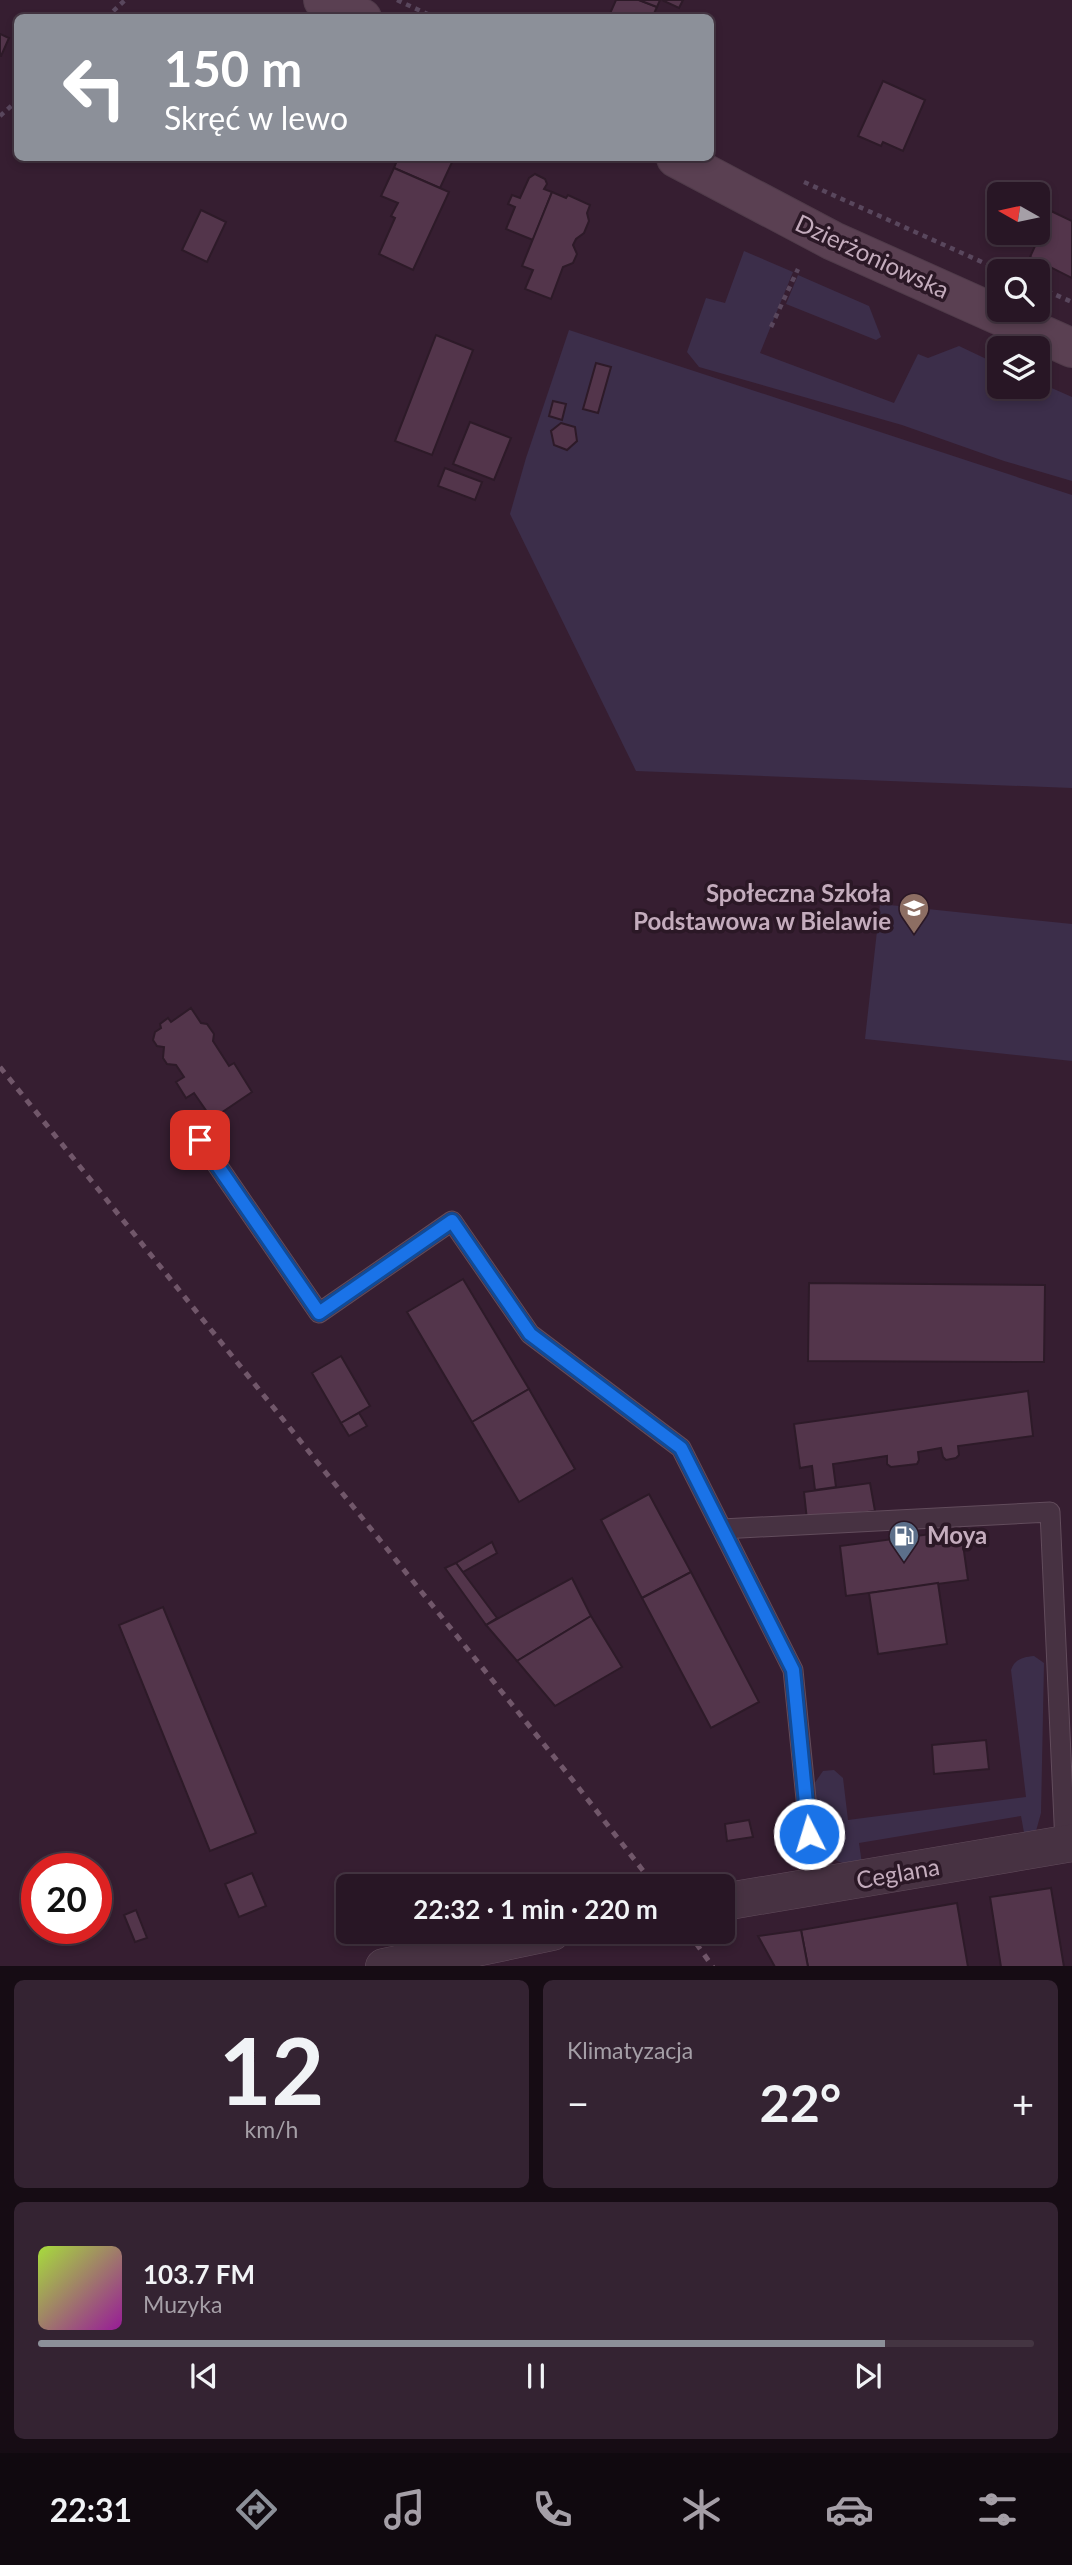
<!DOCTYPE html>
<html lang="pl">
<head>
<meta charset="utf-8">
<style>
  :root { --surface:#281625; --page:#342332; --text:#f1f3f6; --muted:#a59fa7; --line:#443542; --accent:#8c9099 }
  body { margin:0; font-family:Lato,sans-serif; background:var(--page); color:var(--text); height:100vh; display:flex; flex-direction:column; font-size:26px; white-space:nowrap }
  * { box-sizing:border-box; margin:0 }
  p { font-size:23px; color:var(--muted) }
  .icon { flex:none; width:38px; height:38px; fill:none; stroke:currentColor; stroke-width:2; stroke-linecap:round; stroke-linejoin:round }
  .map { position:relative; height:1966px; overflow:hidden }
  .details { display:flex; flex-direction:column; gap:14px; padding:14px; background:#160c14; flex:1 }
  .details>* { flex:none }
  .banner { position:absolute; left:14px; top:14px; width:700px; height:147px; border-radius:10px; box-shadow:0 4px 10px #0003,0 0 0 2px var(--line); background:#8c9099; color:#fff; overflow:hidden }
  .needle { width:46px; rotate:279deg }
  .fabs { position:absolute; left:987px; top:182px; display:grid; gap:14px }
  .fabs a { display:grid; place-items:center; width:63px; height:63px; border-radius:10px; background:var(--surface); box-shadow:0 4px 10px #0003,0 0 0 2px var(--line); font-size:35px }
  .speed { position:absolute; left:21px; top:1853px; display:flex; gap:14px; font-size:35px; font-weight:700; text-align:center }
  .speed>* { display:grid; place-content:center; width:91px; height:91px; border-radius:50%; background:var(--surface); box-shadow:0 4px 10px #0003,0 0 0 2px var(--line); line-height:1 }
  .speed .limit { border:10px solid #d22; background:#fff; color:#111 }
  .pin { position:absolute; display:grid; place-items:center; width:60px; height:60px; color:#fff; margin:-30px; border-radius:14px; box-shadow:0 4px 10px #0006 }
  .me { position:absolute; width:77px; margin:-38px; rotate:355deg; stroke-linejoin:round; filter:drop-shadow(0 0 5px #0008) }
  .turn { display:flex; align-items:center; gap:24px; height:147px; padding:0 35px; font-size:32px }
  .turn .icon { width:91px; height:91px; stroke-width:2.5 }
  .turn b { display:block; font-size:49px; line-height:60px }
  .big { font-size:52px; font-weight:700; line-height:1.1 }
  .details .card { flex:1; display:flex; flex-direction:column; justify-content:center; gap:10px; min-width:0; padding:0 24px; border-radius:10px; background:var(--page) }
  .details .dial { align-items:center; gap:0 }
  .dial b { font-size:91px; line-height:1 }
  .song { display:flex; align-items:center; gap:21px }
  .cover { width:84px; height:84px; border-radius:10px; background:linear-gradient(135deg,hsl(80 70% 55%),hsl(300 70% 35%)) }
  .played { height:7px; border-radius:4px; background:linear-gradient(90deg,var(--accent) 85%,var(--line) 85%) }
  .keys { display:flex; justify-content:space-around; direction:ltr }
  .heat { display:flex; justify-content:space-between; align-items:center; font-size:38px; direction:ltr }
  .details .tiles { flex:1; display:grid; gap:14px; grid-template-columns:1fr 1fr }
  .card:last-child { grid-column:span 2 }
  .trip { position:absolute; left:336px; top:1874px; width:399px; height:70px; border-radius:10px; background:var(--surface); box-shadow:0 4px 10px #0003,0 0 0 2px var(--line); font-weight:700; line-height:70px; text-align:center }
  .menu { display:flex; height:112px; justify-content:space-around; align-items:center; background:#10090f; color:var(--muted) }
  .menu .icon { width:49px; height:49px }
  .menu .active { color:var(--accent) }
  .menu b { font-size:32px; color:var(--text) }
  .map>svg:first-child { display:block }
</style>
</head>
<body>
<div class="map">
<svg width="1072" height="1967" viewBox="0 0 1072 1967">
  <rect width="100%" height="100%" fill="#361e31"/>
  <g fill="#3c2e4a">
    <path d="M744,251L793,272L760,353L894,403L918,354L928,358L959,346L999,365V387H1038V382L1072,397V481L1004,461L902,425L699,367L687,352L706,298L725,303Z"/>
    <path d="M798,275L869,306L881,337L876,340L786,304Z"/>
    <path d="M569,330L1072,495V788L636,771L510,514L526,458Z"/>
    <path d="M880,904L1072,924V1061L865,1039Z"/>
    <path d="M1034,1656L1044,1663L1041,1813L1036,1831L1025,1838L1021,1816L859,1843L862,1864C843,1865 831,1863 823,1844L814,1784L823,1771L834,1770L843,1778L848,1820L1026,1797L1011,1670C1015,1659 1023,1657 1034,1656Z"/>
  </g>
  <g fill="#53354b" stroke="#2d1a28" stroke-width="2">
    <path d="M616,0H639L657,7L652,18H608Z"/>
    <path d="M639,0H660L657,7Z"/>
    <path d="M662,0H683L679,8Z"/>
    <path d="M0,34L9,38L1,56H0Z"/>
    <path d="M883,81L925,100L903,151L883,142L881,146L858,136Z"/>
    <path d="M398,158H454L440,188L394,168Z"/>
    <path d="M394,168L449,192L413,270L379,254L395,218L391,216L398,203L381,196Z"/>
    <path d="M535,174L545,179L547,184L544,189L552,192L533,240L506,229L515,207L508,204L512,195L520,198L529,178Z"/>
    <path d="M552,192L566,198L568,195L590,205L587,213L589,221L584,233L576,239L573,245L577,254L573,263L563,267L551,299L525,289L533,270L522,266Z"/>
    <path d="M201,210L226,222L207,262L182,250Z"/>
    <path d="M1051,211L1072,221V278L1030,257Z"/>
    <path d="M436,335L473,350L432,455L395,441Z"/>
    <path d="M596,363L611,367L598,413L583,409Z"/>
    <path d="M553,401L566,404L562,420L549,416Z"/>
    <path d="M470,422L511,438L494,480L453,464Z"/>
    <path d="M561,423L575,427L577,441L567,450L554,445L551,431Z"/>
    <path d="M445,468L482,482L475,500L438,486Z"/>
    <path d="M191,1008L201,1023L207,1024L214,1034L213,1041L229,1066L234,1063L252,1092L212,1119L194,1093L186,1098L176,1082L184,1077L176,1065L167,1064L163,1058L164,1047L157,1046L153,1040L155,1032L161,1028L160,1024L168,1018L171,1022Z"/>
    <path d="M463,1279L529,1389L472,1422L407,1312Z"/>
    <path d="M809,1283L1045,1285L1044,1362L808,1361Z"/>
    <path d="M341,1356L370,1406L341,1423L312,1373Z"/>
    <path d="M529,1389L575,1469L519,1502L472,1422Z"/>
    <path d="M1028,1391L1033,1436L958,1446L959,1455L956,1458L946,1460L943,1457L941,1448L918,1452L919,1460L917,1464L891,1467L887,1464V1456L833,1464L836,1487L815,1490L812,1466L800,1468L794,1424Z"/>
    <path d="M359,1413L367,1426L349,1436L341,1423Z"/>
    <path d="M870,1483L875,1511L807,1520L804,1492Z"/>
    <path d="M649,1494L691,1572L642,1598L601,1520Z"/>
    <path d="M961,1530L968,1580L846,1596L840,1546Z"/>
    <path d="M492,1542L497,1553L463,1572L456,1563Z"/>
    <path d="M456,1563L497,1618L486,1625L445,1568Z"/>
    <path d="M691,1572L759,1702L711,1728L642,1598Z"/>
    <path d="M572,1578L591,1616L517,1661L486,1625Z"/>
    <path d="M938,1583L947,1644L878,1654L869,1593Z"/>
    <path d="M163,1607L256,1833L210,1851L119,1625Z"/>
    <path d="M591,1616L622,1667L555,1706L517,1661Z"/>
    <path d="M986,1740L989,1769L934,1774L932,1745Z"/>
    <path d="M749,1820L753,1837L727,1841L725,1824Z"/>
    <path d="M252,1873L266,1906L239,1917L225,1884Z"/>
    <path d="M1051,1888L1064,1967H1001L990,1897Z"/>
    <path d="M957,1903L968,1967H808L801,1930Z"/>
    <path d="M136,1910L147,1938L135,1942L124,1915Z"/>
    <path d="M801,1930L808,1967H775L758,1936Z"/>
  </g>
  <g fill="none" stroke-linecap="round" stroke-linejoin="round">
    <g stroke="#624c5c" stroke-width="21">
      <g id="service">
        <path d="M200,1140L319,1313L452,1221L530,1334L681,1448L793,1670L815,1888"/>
        <path d="M722,1529L1050,1512L1065,1844"/>
      </g>
    </g>
    <g stroke="#624c5c" stroke-width="38">
      <g id="minor">
        <path d="M723,1902L1072,1843"/>
        <path d="M384,1967L552,1932"/>
      </g>
    </g>
    <g stroke="#503b4a" stroke-width="40">
      <g id="secondary">
        <path d="M323,0L362,18"/>
        <path d="M676,158L833,241L1072,348"/>
      </g>
    </g>
    <g stroke="#59475d" stroke-width="4.5" stroke-dasharray="5 5" stroke-linecap="butt">
      <path d="M397,0L436,18"/>
      <path d="M106,18L125,0"/>
      <path d="M0,116L18,100"/>
      <path d="M804,182L1002,271"/>
      <path d="M1038,287L1072,302"/>
      <path d="M771,327L798,269"/>
    </g>
    <use href="#service" stroke="#473242" stroke-width="19"/>
    <use href="#minor" stroke="#473242" stroke-width="37"/>
    <use href="#secondary" stroke="#5a4052" stroke-width="38"/>
    <g stroke="#71576a" stroke-width="5" stroke-dasharray="7 7" stroke-linecap="butt">
      <path d="M0,1067L571,1778L655,1886"/>
      <path d="M688,1932L713,1967"/>
    </g>
  </g>
  <g fill="none" stroke-linecap="round" stroke-linejoin="round">
    <g stroke="#114b97" stroke-width="18">
      <path id="route" d="M200,1140L319,1313L452,1221L530,1334L681,1448L793,1670L809,1834"/>
    </g>
    <use href="#route" stroke="#1a73e8" stroke-width="12"/>
  </g>
  <defs>
    <g id="school-pin" transform="scale(1.575)"><path d="M0 17L-7.5 6A9.5 9.5 0 1 1 7.5 6Z" fill="#8d6e63" stroke="#2b1826"/><path d="M0-5L7-2L0 1L-7-2ZM-4 1L0 2.5L4 1V4Q0 6-4 4Z" fill="#fff"/></g>
    <g id="fuel-pin" transform="scale(1.575)"><path d="M0 17L-7.5 6A9.5 9.5 0 1 1 7.5 6Z" fill="#5c6f8a" stroke="#2b1826"/><path d="M-5.5-6h7V0h2V4h1.3V-2.5L3-4.5l.8-.8L6-3V5H2.5V1h-1V6h-7ZM-4.2-4.7v3.2H.2V-4.7Z" fill="#fff"/></g>
  </defs>
  <g fill-rule="evenodd">
    <use href="#school-pin" x="914" y="908"/>
    <use href="#fuel-pin" x="904" y="1536"/>
  </g>
  <g text-anchor="middle" stroke-width="7" stroke-linejoin="round" paint-order="stroke">
    <g font-size="24" fill="#c4acbd" stroke="#2b1826">
      <text transform="translate(872 257) rotate(25)" y="8">Dzierżoniowska</text>
      <text transform="translate(898 1874) rotate(-10)" y="8">Ceglana</text>
    </g>
    <g font-size="24" font-weight="bold" fill="#c4acbd" stroke="#2b1826" text-anchor="end">
      <text x="891" y="902">Społeczna Szkoła<tspan x="891" dy="28">Podstawowa w Bielawie</tspan></text>
      <text x="927" y="1544" text-anchor="start">Moya</text>
    </g>
  </g>
</svg>
<div class="fabs">
<a><svg class="needle" viewBox="-14 -14 28 28"><path d="M0-13l5 13h-10z" fill="#e53935"/><path d="M0 13l5-13h-10z" fill="#a59fa7"/></svg></a>
<a><svg class="icon" aria-label="search" viewBox="0 0 24 24"><circle cx="10" cy="10" r="6"/><path d="M15 15l6 6"/></svg></a>
<a><svg class="icon" aria-label="layers" viewBox="0 0 24 24"><path d="M12 4l9 5-9 5-9-5zM3 14l9 5 9-5"/></svg></a>
</div>
<div class="speed"><div class="limit">20</div></div>
<div class="pin" style="left:200px;top:1140px;background:#d93025"><svg class="icon" aria-label="arrive" viewBox="0 0 24 24"><path d="M6 21V4h12l-3 4 3 4H6"/></svg></div>
<svg class="me" style="left:809px;top:1834px" viewBox="-20 -20 40 40"><circle r="17" fill="#1a73e8" stroke="#fff" stroke-width="3"/><path d="M0-11L8 9 0 5-8 9z" fill="#fff"/></svg>
<div class="trip">22:32 · 1 min · 220 m</div>
<div class="banner">
<div class="turn"><svg class="icon" aria-label="left" viewBox="0 0 24 24"><path d="M17 20v-9H6M10 6l-5 5 5 5"/></svg><div><b>150 m</b>Skręć w lewo</div></div>
</div>
</div>
<section class="details">
<div class="tiles">
<div class="card dial"><b>12</b><p>km/h</p></div>
<div class="card"><p>Klimatyzacja</p>
<div class="heat"><a>−</a><b class="big">22°</b><a>+</a></div>
</div>
<div class="card">
<div class="song"><i class="cover"></i><div><b>103.7 FM</b><p>Muzyka</p></div></div>
<div class="played"></div>
<div class="keys"><svg class="icon" aria-label="previous" viewBox="0 0 24 24"><path d="M18 5L8 12l10 7zM5 5v14"/></svg><svg class="icon" aria-label="pause" viewBox="0 0 24 24"><path d="M8 5v14M16 5v14"/></svg><svg class="icon" aria-label="next" viewBox="0 0 24 24"><path d="M6 5l10 7-10 7zM19 5v14"/></svg></div>
</div>
</div>
</section>
<nav class="menu">
<b>22:31</b>
<svg class="icon active" aria-label="directions" viewBox="0 0 24 24"><path d="M12 3l9 9-9 9-9-9zM9 14v-3h6M13 9l2 2-2 2"/></svg>
<svg class="icon" aria-label="music" viewBox="0 0 24 24"><path d="M9 18V5l10-2v13"/><circle cx="6" cy="18" r="3"/><circle cx="16" cy="16" r="3"/></svg>
<svg class="icon" aria-label="phone" viewBox="0 0 24 24"><path d="M5 4h4l2 5-3 2q2 4 5 5l2-3 5 2v4C11 20 4 13 5 4z"/></svg>
<svg class="icon" aria-label="climate" viewBox="0 0 24 24"><path d="M12 3v18M4 7l16 10M4 17L20 7"/></svg>
<svg class="icon" aria-label="car" viewBox="0 0 24 24"><path d="M5 17H2v-5l4-1 3-4h7l3 4 3 1v5h-3M9 17h6M6 11h13"/><circle cx="7" cy="17" r="2"/><circle cx="17" cy="17" r="2"/></svg>
<svg class="icon" aria-label="filters" viewBox="0 0 24 24"><path d="M4 7h16M4 17h16"/><circle cx="9" cy="7" r="2"/><circle cx="15" cy="17" r="2"/></svg>
</nav>
</body>
</html>
